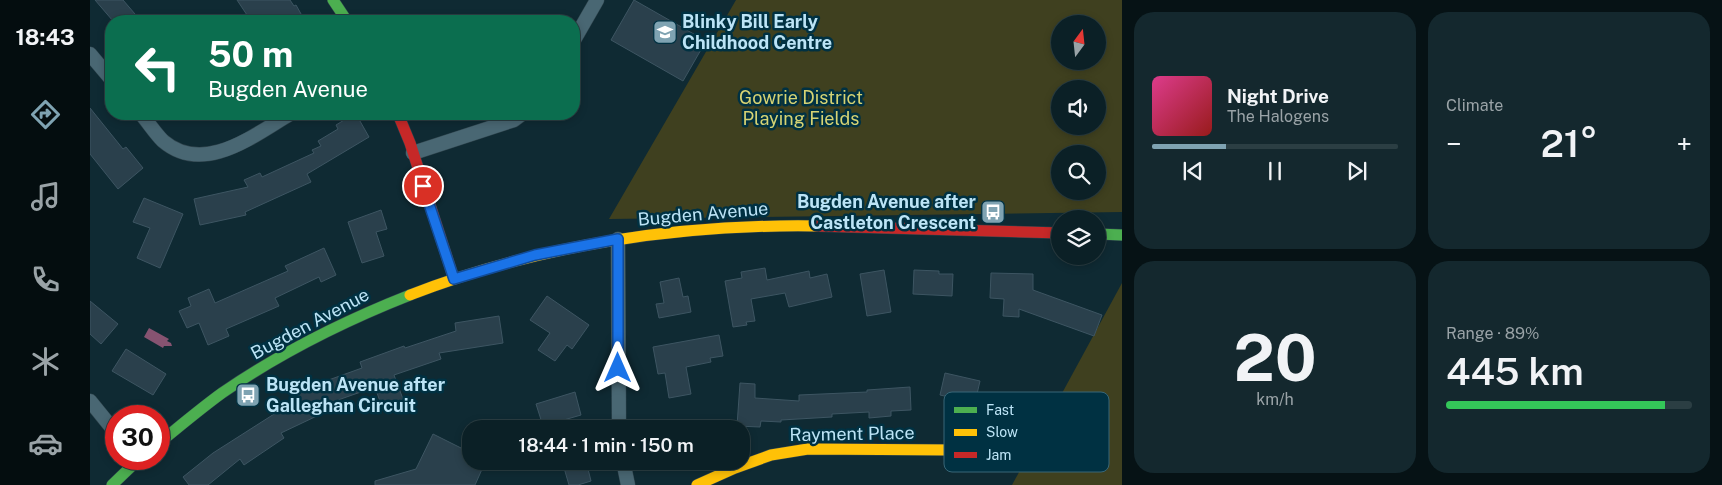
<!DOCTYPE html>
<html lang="en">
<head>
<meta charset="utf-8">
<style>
  :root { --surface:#0b2026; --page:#14282e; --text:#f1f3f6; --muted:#9aa3a7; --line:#2b3e43; --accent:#7fa3b2 }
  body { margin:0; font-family:"Public Sans",sans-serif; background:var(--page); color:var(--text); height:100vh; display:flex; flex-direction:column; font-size:19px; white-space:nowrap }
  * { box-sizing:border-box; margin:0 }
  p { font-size:16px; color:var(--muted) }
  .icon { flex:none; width:28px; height:28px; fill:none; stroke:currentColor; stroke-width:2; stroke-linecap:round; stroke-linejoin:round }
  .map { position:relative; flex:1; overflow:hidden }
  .side { display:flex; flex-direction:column; gap:12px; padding:12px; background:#061215; width:600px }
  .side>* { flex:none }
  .top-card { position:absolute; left:15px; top:15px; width:475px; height:105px; border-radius:20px; box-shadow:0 2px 8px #0003,0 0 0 1px var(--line); background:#0b6e4f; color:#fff; overflow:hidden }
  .needle { width:32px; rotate:15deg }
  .fabs { position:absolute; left:961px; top:15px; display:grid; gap:10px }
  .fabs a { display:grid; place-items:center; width:55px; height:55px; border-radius:50%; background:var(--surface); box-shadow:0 2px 8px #0003,0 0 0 1px var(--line); font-size:25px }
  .speed { position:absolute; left:15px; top:405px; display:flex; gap:10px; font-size:25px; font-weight:700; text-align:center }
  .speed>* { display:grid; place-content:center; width:65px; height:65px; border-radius:50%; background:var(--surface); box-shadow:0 2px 8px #0003,0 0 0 1px var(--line); line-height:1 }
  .speed .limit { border:8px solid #d22; background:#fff; color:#111 }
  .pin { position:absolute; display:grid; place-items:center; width:42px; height:42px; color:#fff; margin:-21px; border:2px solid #fff; border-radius:50%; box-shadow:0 1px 5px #0007 }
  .me { position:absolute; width:55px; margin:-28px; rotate:0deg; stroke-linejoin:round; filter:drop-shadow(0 0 4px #0008) }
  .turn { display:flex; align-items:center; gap:18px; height:105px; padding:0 20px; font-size:22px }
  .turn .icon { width:65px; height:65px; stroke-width:2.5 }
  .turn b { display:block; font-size:35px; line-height:42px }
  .big { font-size:38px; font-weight:600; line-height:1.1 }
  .side .widget { flex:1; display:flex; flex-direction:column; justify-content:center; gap:8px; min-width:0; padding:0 18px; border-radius:20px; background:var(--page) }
  .side .dial { align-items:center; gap:0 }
  .dial b { font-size:65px; line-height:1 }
  .song { display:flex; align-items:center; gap:15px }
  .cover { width:60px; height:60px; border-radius:8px; background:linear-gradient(135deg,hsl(330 70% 55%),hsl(0 70% 35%)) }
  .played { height:5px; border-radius:2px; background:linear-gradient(90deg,var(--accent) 30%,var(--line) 30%) }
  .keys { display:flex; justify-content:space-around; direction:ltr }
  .heat { display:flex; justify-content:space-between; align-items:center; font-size:28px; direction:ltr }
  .charge { height:8px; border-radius:4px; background:linear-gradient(90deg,#34c759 89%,var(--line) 0) }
  .side .tiles { flex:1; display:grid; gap:12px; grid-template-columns:repeat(2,1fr) }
  .trip { position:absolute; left:372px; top:420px; width:288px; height:50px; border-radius:20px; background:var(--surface); box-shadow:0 2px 8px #0003,0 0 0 1px var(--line); font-weight:600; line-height:50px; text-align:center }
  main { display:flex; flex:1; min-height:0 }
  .tabs { display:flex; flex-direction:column; width:90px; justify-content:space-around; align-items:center; background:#040d0f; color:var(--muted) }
  .tabs .icon { width:35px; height:35px }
  .tabs .active { color:var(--accent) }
  .tabs b { font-size:22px; color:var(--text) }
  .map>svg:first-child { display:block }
</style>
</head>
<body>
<main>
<nav class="tabs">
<b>18:43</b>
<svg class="icon active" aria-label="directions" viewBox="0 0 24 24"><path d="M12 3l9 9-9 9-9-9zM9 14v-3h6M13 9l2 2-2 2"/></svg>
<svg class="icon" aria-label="music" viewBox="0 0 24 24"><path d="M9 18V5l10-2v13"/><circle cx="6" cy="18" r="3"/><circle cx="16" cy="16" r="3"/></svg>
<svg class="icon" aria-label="phone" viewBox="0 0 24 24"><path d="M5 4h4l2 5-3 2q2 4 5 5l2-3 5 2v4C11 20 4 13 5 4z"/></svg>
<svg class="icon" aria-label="climate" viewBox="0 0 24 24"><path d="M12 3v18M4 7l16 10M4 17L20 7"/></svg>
<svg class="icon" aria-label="car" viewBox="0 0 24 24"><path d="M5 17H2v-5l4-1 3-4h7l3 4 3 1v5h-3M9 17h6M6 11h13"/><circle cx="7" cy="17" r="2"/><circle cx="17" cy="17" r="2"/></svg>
</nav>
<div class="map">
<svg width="1032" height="485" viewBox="0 0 1032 485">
  <rect width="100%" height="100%" fill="#0f2a33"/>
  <g fill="#3f401f" fill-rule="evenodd">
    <path d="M646,0H1032V212L519,219ZM970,24H1008V61H970ZM970,89H1008V126H970ZM970,154H1008V191H970Z"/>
    <path d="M1032,283V485H922Z"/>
  </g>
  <path fill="#865371" d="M59,328L79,339L77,341L81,343L82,346H74L73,348L54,337Z"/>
  <g fill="#2a404c" stroke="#3d5562">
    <path d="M5,0H33L51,21H23Z"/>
    <path d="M147,0H200L204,6L206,5L215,21H161Z"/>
    <path d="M544,0L616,41L593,81L521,40Z"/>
    <path d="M0,108L33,149L36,147L53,168L28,189L0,154Z"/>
    <path d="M264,114H266L279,137L217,174L221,182L155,212L156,215L110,225L104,199L158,187L154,180L170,173L172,177L224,153L222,150L231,146L228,141L248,129L246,125Z"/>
    <path d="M54,198L93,214L70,268L47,258L60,228L43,222Z"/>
    <path d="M291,210L297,229L286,232L294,256L272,263L258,222Z"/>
    <path d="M234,248L246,275L231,282L229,277L185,298L189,306L136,329L139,336L118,345L109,323L97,328L89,311L101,306L98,298L119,289L125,303L198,271L195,266Z"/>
    <path d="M675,268L677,280L719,271L720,278L737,274L742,297L699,307L695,293L661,299L665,321L656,322L657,325L643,327L635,281L652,278L651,272Z"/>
    <path d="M794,270L801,312L777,316L770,274Z"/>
    <path d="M824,270L849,271V274H863L862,296L823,294Z"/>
    <path d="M901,273L943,274V290L1012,315L1004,336L929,309V317L913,316L914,299L900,298Z"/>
    <path d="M589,278L593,297L598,296L601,312L569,318L566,304L574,303L570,282Z"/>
    <path d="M457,296L499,325L482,349L477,345L465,361L448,350L460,333L440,320Z"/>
    <path d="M0,301L28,324L11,344L0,334Z"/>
    <path d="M409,316L413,343L349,353L351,359L304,375L313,399L292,407L285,387L248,400L250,405L191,433L194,438L154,465L150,459L118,485H99L93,477L123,453L192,409L205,403L202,396L233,382L272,368L270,362L314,346L315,348L366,331L365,323Z"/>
    <path d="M629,335L633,356L620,358L621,362L596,367L601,394L579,398L575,373L568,374L563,347Z"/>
    <path d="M36,349L76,374L63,395L22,371Z"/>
    <path d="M855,373L890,381L884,407L867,403L868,399L850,395Z"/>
    <path d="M650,383L665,384V398L709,401V395L777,392V390L820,387L821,410L801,411V416L779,418V412L742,414V417L691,420V422L671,421L670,427L647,426Z"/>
    <path d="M485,392L491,415L453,426L446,404Z"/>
    <path d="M343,434L381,453V461L393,467L385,485H285V481L326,469Z"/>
    <path d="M472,461H496L501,481L488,485H479Z"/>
  </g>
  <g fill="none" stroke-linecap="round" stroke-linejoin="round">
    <g stroke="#30454e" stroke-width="15">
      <g id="street">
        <path d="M484,40L507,0"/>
        <path d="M0,54L21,79"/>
        <path d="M51,114C58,122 65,133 73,141C114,176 164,135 200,114"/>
        <path d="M323,153L424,120L432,114"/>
        <path d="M528,239L529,429"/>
        <path d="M0,401L26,433"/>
        <path d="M533,461L538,485"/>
      </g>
    </g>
    <g stroke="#30454e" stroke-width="12">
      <g id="fast">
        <path d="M243,0L257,21"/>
        <path d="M1008,234L1032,235"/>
        <path d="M69,443C90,426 110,409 132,393C190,353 254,321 320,295"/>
        <path d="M22,485L49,459"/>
      </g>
    </g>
    <g stroke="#30454e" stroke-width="12">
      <g id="slow">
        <path d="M320,295C448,245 589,224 726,226"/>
        <path d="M607,485L645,468L681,455L718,449L863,450"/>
      </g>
    </g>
    <g stroke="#30454e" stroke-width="12">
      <g id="jam">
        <path d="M308,114L320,143L364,279"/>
        <path d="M726,226L970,233"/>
      </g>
    </g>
    <use href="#street" stroke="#496773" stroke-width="14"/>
    <use href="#fast" stroke="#4caf50" stroke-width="11"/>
    <use href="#slow" stroke="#ffc107" stroke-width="11"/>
    <use href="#jam" stroke="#c62828" stroke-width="11"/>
  </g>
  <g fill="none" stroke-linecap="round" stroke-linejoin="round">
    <g stroke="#114b97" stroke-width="12">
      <path id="route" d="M333,186L364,279L445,255L528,239V368"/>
    </g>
    <use href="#route" stroke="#1a73e8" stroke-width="9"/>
  </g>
  <defs>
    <g id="school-square" transform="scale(1.25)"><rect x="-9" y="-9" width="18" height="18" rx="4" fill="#7fa3b2" stroke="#003142"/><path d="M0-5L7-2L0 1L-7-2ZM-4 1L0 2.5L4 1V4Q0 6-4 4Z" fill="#fff"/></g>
    <g id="bus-square" transform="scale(1.25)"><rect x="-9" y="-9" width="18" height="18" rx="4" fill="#7fa3b2" stroke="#003142"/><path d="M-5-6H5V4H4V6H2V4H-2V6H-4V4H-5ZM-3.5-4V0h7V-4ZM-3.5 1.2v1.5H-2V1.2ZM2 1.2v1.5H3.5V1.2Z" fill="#fff"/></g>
  </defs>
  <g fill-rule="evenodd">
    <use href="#school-square" x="575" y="32"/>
    <use href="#bus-square" x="903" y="212"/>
    <use href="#bus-square" x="158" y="395"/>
  </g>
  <g text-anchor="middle" stroke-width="5" stroke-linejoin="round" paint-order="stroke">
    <g font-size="18" font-weight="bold" fill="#bce4f6" stroke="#003142" text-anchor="start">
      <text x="592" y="28">Blinky Bill Early<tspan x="592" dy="21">Childhood Centre</tspan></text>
      <text x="886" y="208" text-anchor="end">Bugden Avenue after<tspan x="886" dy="21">Castleton Crescent</tspan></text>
      <text x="176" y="391">Bugden Avenue after<tspan x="176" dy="21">Galleghan Circuit</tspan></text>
    </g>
    <g font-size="18" fill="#d6d373" stroke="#003142">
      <text x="711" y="104">Gowrie District<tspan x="711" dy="21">Playing Fields</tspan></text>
    </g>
    <g font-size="18" fill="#bce4f6" stroke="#003142">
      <text transform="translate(613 214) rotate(-5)" y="6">Bugden Avenue</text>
      <text transform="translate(220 324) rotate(-28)" y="6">Bugden Avenue</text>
      <text transform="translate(762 434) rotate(-1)" y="6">Rayment Place</text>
    </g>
  </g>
  <rect x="854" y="392" width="165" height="80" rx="8" fill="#003142" stroke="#386778" stroke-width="1"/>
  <rect x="864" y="407" width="23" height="6" fill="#4caf50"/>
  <rect x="864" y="429" width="23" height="7" fill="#ffc107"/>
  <rect x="864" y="452" width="23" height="6" fill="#c62828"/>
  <g font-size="14" fill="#bce4f6">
    <text x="896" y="415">Fast</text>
    <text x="896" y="437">Slow</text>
    <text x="896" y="460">Jam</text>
  </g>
</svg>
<div class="fabs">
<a><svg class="needle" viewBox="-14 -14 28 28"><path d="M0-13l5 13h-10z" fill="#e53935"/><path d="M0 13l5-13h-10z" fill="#9aa3a7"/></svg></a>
<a><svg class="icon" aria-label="sound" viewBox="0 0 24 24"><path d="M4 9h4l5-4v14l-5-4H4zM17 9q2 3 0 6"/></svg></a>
<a><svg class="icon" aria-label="search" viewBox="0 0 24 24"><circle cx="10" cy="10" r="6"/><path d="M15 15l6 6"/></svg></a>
<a><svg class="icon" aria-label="layers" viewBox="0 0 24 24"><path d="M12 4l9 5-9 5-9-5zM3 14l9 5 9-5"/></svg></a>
</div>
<div class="speed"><div class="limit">30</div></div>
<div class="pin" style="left:333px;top:186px;background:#d93025"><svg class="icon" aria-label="arrive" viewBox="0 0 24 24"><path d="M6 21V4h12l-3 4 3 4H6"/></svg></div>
<svg class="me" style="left:528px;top:368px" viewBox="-20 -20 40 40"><path d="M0-17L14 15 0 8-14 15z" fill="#1a73e8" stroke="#fff" stroke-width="4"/></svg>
<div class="trip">18:44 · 1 min · 150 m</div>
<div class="top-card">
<div class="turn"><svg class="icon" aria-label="left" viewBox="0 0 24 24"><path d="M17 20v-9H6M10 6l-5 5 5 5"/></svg><div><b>50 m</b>Bugden Avenue</div></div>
</div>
</div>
<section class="side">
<div class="tiles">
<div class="widget">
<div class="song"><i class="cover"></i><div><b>Night Drive</b><p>The Halogens</p></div></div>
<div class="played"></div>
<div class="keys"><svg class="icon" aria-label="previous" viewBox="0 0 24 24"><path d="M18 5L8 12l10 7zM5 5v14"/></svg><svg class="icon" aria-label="pause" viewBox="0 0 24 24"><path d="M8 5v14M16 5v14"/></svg><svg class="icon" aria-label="next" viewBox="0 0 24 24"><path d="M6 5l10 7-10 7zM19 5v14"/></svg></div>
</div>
<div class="widget"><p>Climate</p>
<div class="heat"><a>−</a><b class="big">21°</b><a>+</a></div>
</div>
<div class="widget dial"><b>20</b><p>km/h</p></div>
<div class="widget"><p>Range · 89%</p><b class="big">445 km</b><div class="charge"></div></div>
</div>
</section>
</main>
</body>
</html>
